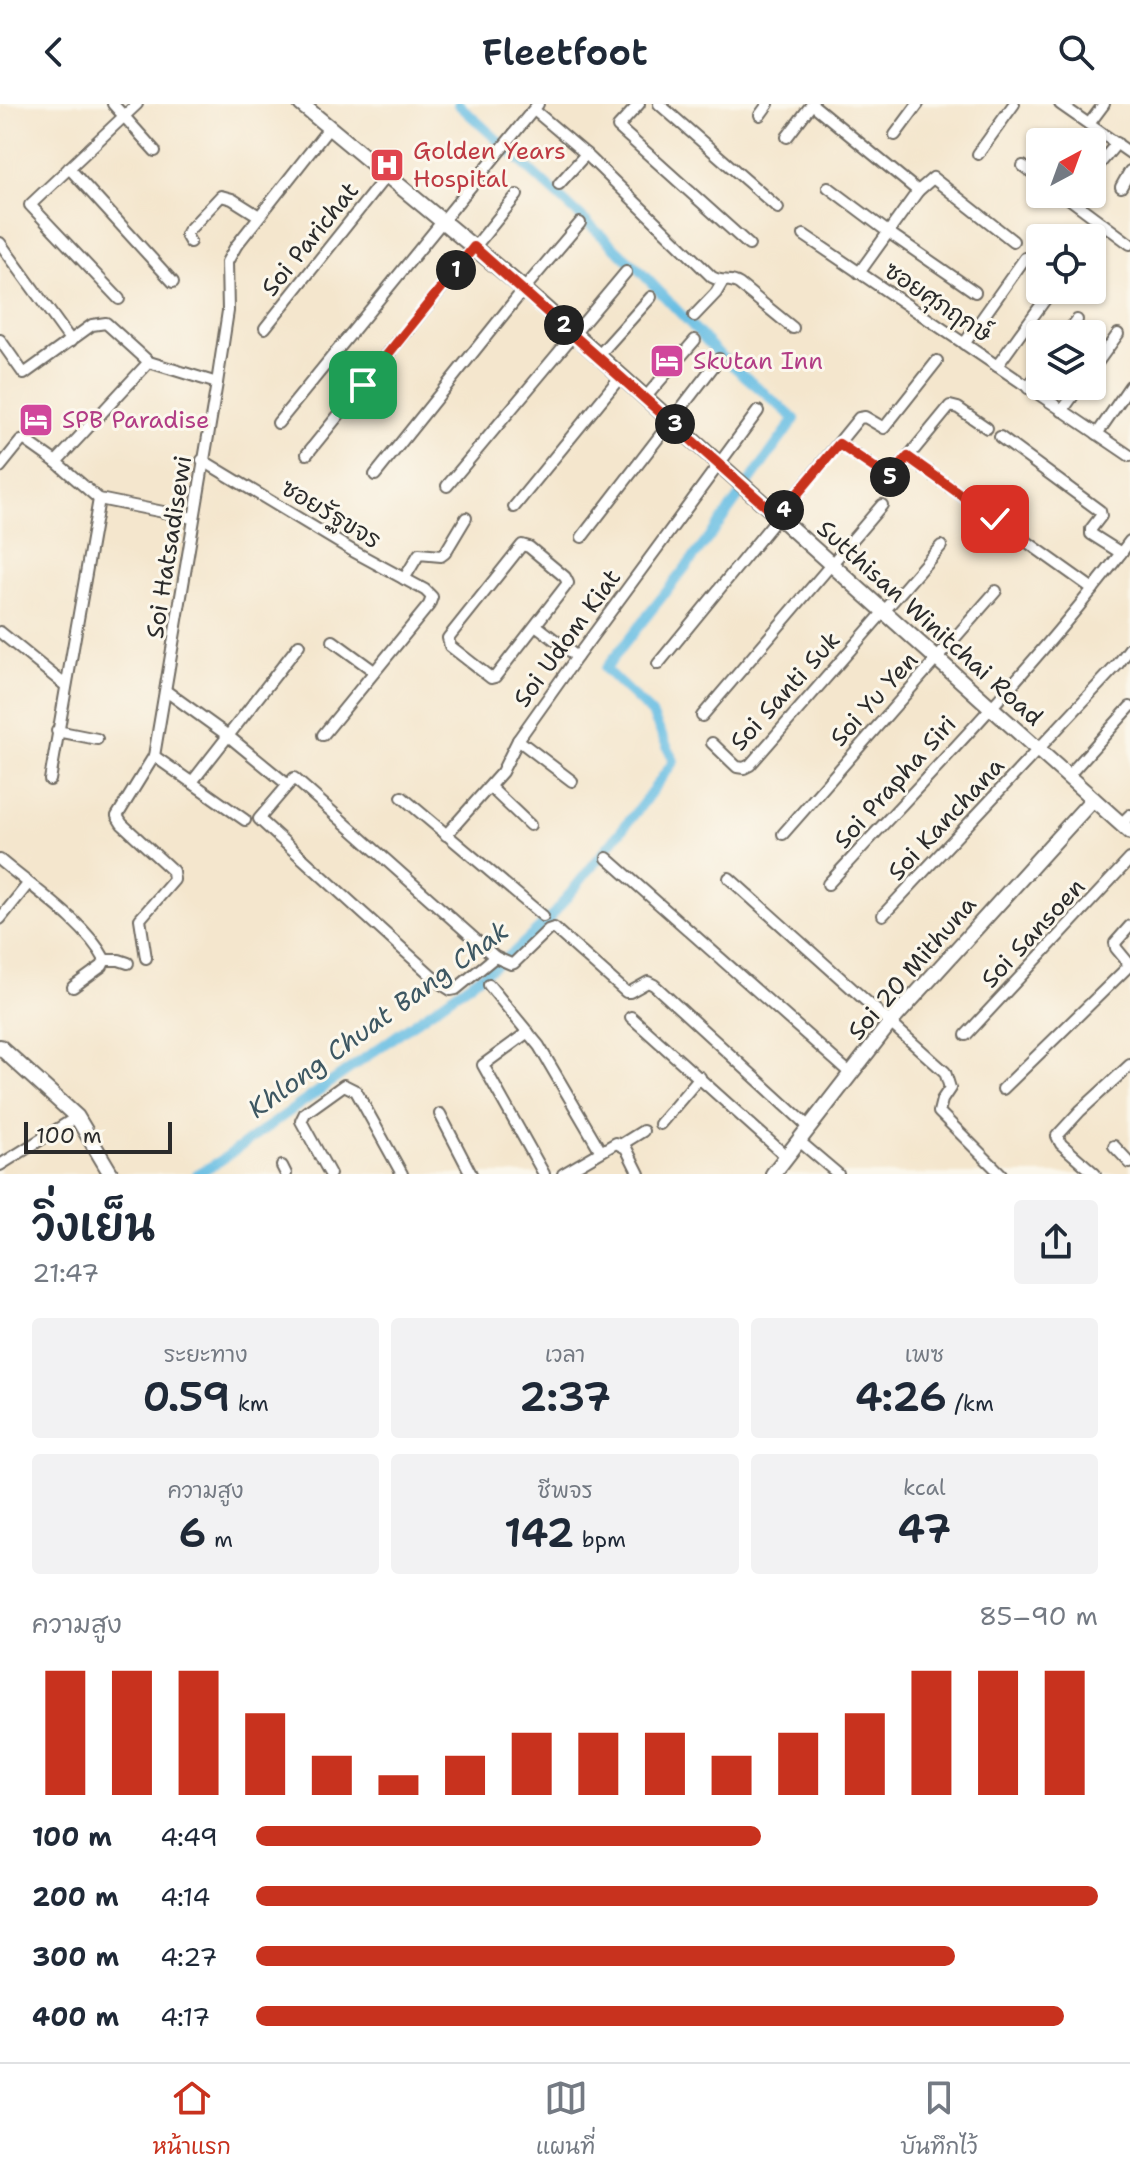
<!DOCTYPE html>
<html lang="th">
<head>
<meta charset="utf-8">
<style>
	:root { --surface:#fff; --page:#f2f2f3; --text:#1f2937; --muted:#747a83; --line:#e0e1e3; --accent:#c8321e }
	body { margin:0; font-family:"Shantell Sans","Playpen Sans Thai",sans-serif; background:var(--page); color:var(--text); height:100vh; display:flex; flex-direction:column; font-size:30px; white-space:nowrap }
	* { box-sizing:border-box; margin:0 }
	p { font-size:26px; color:var(--muted) }
	.icon { flex:none; width:44px; height:44px; fill:none; stroke:currentColor; stroke-width:2; stroke-linecap:round; stroke-linejoin:round }
	.map { position:relative; height:1070px; overflow:hidden }
	.sheet { display:flex; flex-direction:column; background:var(--surface); flex:1 }
	.sheet>* { flex:none }
	.needle { width:52px; rotate:41deg }
	.fabs { position:absolute; left:1026px; top:24px; display:grid; gap:16px }
	.fabs a { display:grid; place-items:center; width:80px; height:80px; border-radius:8px; background:var(--surface); box-shadow:0 2px 6px #0004; font-size:40px }
	.scale { position:absolute; left:24px; bottom:20px; width:148px; box-sizing:border-box; padding-left:8px; border:4px solid #2b2b2b; border-top:0; font-size:22px; line-height:28px; white-space:nowrap; color:#2b2b2b; -webkit-text-stroke:6px #fbf7ec; paint-order:stroke }
	.pin { position:absolute; display:grid; place-items:center; width:68px; height:68px; color:#fff; margin:-34px; border-radius:16px; box-shadow:0 4px 12px #0006 }
	.km { position:absolute; width:40px; height:40px; margin:-20px; border-radius:50%; background:#222; color:#fff; font-size:22px; line-height:40px; text-align:center }
	.round { display:grid; place-items:center; flex:none; width:84px; height:84px; border-radius:8px; background:var(--page) }
	.summary { display:flex; align-items:center; justify-content:space-between; height:136px; padding:0 32px }
	h1 { font-size:44px; font-weight:600; line-height:60px }
	.figures { display:grid; grid-template-columns:repeat(3,1fr); gap:12px; height:136px; padding:8px 32px }
	.figures div { display:grid; align-content:center; border-radius:8px; background:var(--page); text-align:center }
	.figures b { font-size:40px; font-weight:600 }
	.figures small { font-size:22px; font-weight:400 }
	.figures p { font-size:22px }
	.chart { height:224px; padding:16px 32px }
	.chart p { display:flex; justify-content:space-between }
	.chart svg { width:100%; height:144px; margin-top:8px; stroke:var(--accent); stroke-width:6 }
	ul { padding:0 32px; list-style:none; font-size:26px }
	li { display:grid; grid-template-columns:128px 96px 1fr; align-items:center; height:60px }
	li i { height:20px; border-radius:10px; background:var(--accent) }
	header { display:flex; justify-content:space-between; align-items:center; height:104px; padding:0 32px; background:var(--surface); font-size:36px; font-weight:600 }
	.tabs { display:flex; justify-content:space-around; align-items:center; height:112px; border-top:2px solid var(--line); background:var(--surface); font-size:22px; color:var(--muted) }
	.tabs a { display:grid; justify-items:center; gap:4px }
	.tabs .selected { color:var(--accent) }
	.map>svg:first-child { display:block }
	.lines { fill:none; stroke-linecap:round; stroke-linejoin:round }
	.canal { stroke:#66bde3; stroke-width:10 }
	.street-casing { stroke:#716c64; stroke-width:14 }
	.secondary-casing { stroke:#716c64; stroke-width:18 }
	.street { stroke:#fff; stroke-width:10 }
	.secondary { stroke:#fff; stroke-width:14 }
	.route-casing { stroke:#fff; stroke-width:16 }
	.route { stroke:#c8321e; stroke-width:10 }
	.labels { text-anchor:middle; dominant-baseline:central; stroke-width:6; stroke-linejoin:round; paint-order:stroke }
	.health-label { font-size:24px; fill:#be3a42; stroke:#fbf7ec; text-anchor:start }
	.street-label { font-size:24px; fill:#2b2b2b; stroke:#fbf7ec }
	.hotel-label { font-size:24px; fill:#b23c85; stroke:#fbf7ec; text-anchor:start }
	.water-label { font-size:26px; font-style:italic; fill:#3d5762; stroke:#fbf7ec }
</style>
</head>
<body>
<header><svg class="icon" aria-label="back" viewBox="0 0 24 24"><path d="M15 5l-7 7 7 7"/></svg>Fleetfoot<svg class="icon" aria-label="search" viewBox="0 0 24 24"><circle cx="10" cy="10" r="6"/><path d="M15 15l6 6"/></svg></header>
<div class="map">
<svg width="1130" height="1070" viewBox="0 0 1130 1070">
	<rect width="100%" height="100%" fill="#fbf7ec"/>
	<filter id="ink" filterUnits="userSpaceOnUse"><feTurbulence type="fractalNoise" baseFrequency=".0125" numOctaves="2"/><feDisplacementMap in="SourceGraphic" scale="16" xChannelSelector="R" yChannelSelector="G"/><feConvolveMatrix kernelMatrix="1 2 1 2 8 2 1 2 1" color-interpolation-filters="sRGB"/></filter>
	<filter id="wash" filterUnits="userSpaceOnUse"><feTurbulence type="fractalNoise" baseFrequency=".006" numOctaves="4" result="noise"/><feDisplacementMap in="SourceGraphic" scale="32" xChannelSelector="R" yChannelSelector="G"/><feGaussianBlur stdDeviation="1.8" result="paint"/><feColorMatrix in="noise" values="0 0 0 0 0 0 0 0 0 0 0 0 0 0 0 0 0 1.4 0 .05"/><feComposite in="paint" operator="in"/></filter>
	<g filter="url(#wash)">
		<rect width="100%" height="100%" fill="#f4e6cd"/>
		<g class="lines">
			<path class="canal" d="M 197,1070 L 220,1057 L 514,848 L 550,814 L 641,702 L 674,657 L 652,610 L 605,565 L 708,435 L 795,315 L 720,251 L 638,165 L 458,0"/>
		</g>
	</g>
	<g filter="url(#ink)">
		<g class="lines">
			<g class="street-casing">
				<g id="street">
					<path d="M 113,0 L 155,47"/>
					<path d="M 639,0 L 618,23 L 749,141"/>
					<path d="M 659,0 L 778,104"/>
					<path d="M 812,0 L 918,87"/>
					<path d="M 1060,0 L 1130,49"/>
					<path d="M 534,6 L 586,50 L 559,80"/>
					<path d="M 760,11 L 768,0"/>
					<path d="M 1089,20 L 1104,0"/>
					<path d="M 895,31 L 918,0"/>
					<path d="M 787,33 L 812,0"/>
					<path d="M 586,50 L 712,173 C 722,179 730,174 739,180 L 793,224"/>
					<path d="M 978,50 L 1014,0"/>
					<path d="M 1023,62 L 1040,74"/>
					<path d="M 69,64 L 173,178"/>
					<path d="M 1092,69 L 1117,39"/>
					<path d="M 828,83 L 888,128 L 975,188"/>
					<path d="M 1121,83 L 1130,67"/>
					<path d="M 1063,90 L 1130,140"/>
					<path d="M 804,131 L 1130,352"/>
					<path d="M 190,138 L 186,131 L 188,127 L 221,92 L 232,95 L 259,112"/>
					<path d="M 0,139 L 71,237"/>
					<path d="M 859,169 L 918,87 L 933,74 L 1013,137"/>
					<path d="M 119,195 L 30,101 L 137,0"/>
					<path d="M 694,212 L 716,189 L 723,177"/>
					<path d="M 265,224 L 386,72"/>
					<path d="M 1066,230 L 1077,216"/>
					<path d="M 0,236 L 24,270 L 92,221 L 106,219 L 149,258 L 217,279"/>
					<path d="M 964,240 L 1025,154"/>
					<path d="M 598,252 L 651,193"/>
					<path d="M 997,262 L 1052,186"/>
					<path d="M 1092,266 L 1118,230"/>
					<path d="M 1028,284 L 1040,266"/>
					<path d="M 645,294 L 695,236"/>
					<path d="M 1062,307 L 1080,282"/>
					<path d="M 278,319 L 538,0"/>
					<path d="M 1097,330 L 1130,282"/>
					<path d="M 1000,333 L 1100,407 L 1101,412 L 1091,425 L 1091,430 L 1121,449"/>
					<path d="M 839,340 L 888,373 L 894,370 L 950,302 L 958,304 L 987,324"/>
					<path d="M 307,350 L 517,91"/>
					<path d="M 908,353 L 1093,485"/>
					<path d="M 202,356 L 353,447 L 425,486 L 432,493 L 429,501 L 323,631"/>
					<path d="M 56,358 L 149,258"/>
					<path d="M 0,363 L 21,337 L 25,336 L 56,358 L 99,395 L 193,414"/>
					<path d="M 375,371 L 524,185 L 580,119"/>
					<path d="M 447,382 L 626,168"/>
					<path d="M 514,403 L 621,272"/>
					<path d="M 582,433 L 719,255"/>
					<path d="M 522,441 L 529,443 L 565,473 L 568,479 L 495,573 L 491,574 L 450,542 L 448,534 Z"/>
					<path d="M 404,475 L 419,450 L 441,452 L 445,449 L 466,414"/>
					<path d="M 537,522 L 577,553"/>
					<path d="M 0,528 L 65,581"/>
					<path d="M 333,537 L 374,567"/>
					<path d="M 658,560 L 859,314 L 865,313 L 884,324 L 937,257"/>
					<path d="M 166,587 L 227,631 L 288,681 L 294,674 L 495,853 L 511,860 L 514,859 L 548,826 L 554,824 L 626,888 L 630,888 L 648,878 L 654,881 L 809,1023"/>
					<path d="M 702,612 L 882,401"/>
					<path d="M 57,627 L 97,635"/>
					<path d="M 518,636 L 572,677"/>
					<path d="M 712,639 L 737,663 L 744,664 L 750,661 L 941,442"/>
					<path d="M 154,652 L 245,716"/>
					<path d="M 1068,672 L 1130,603"/>
					<path d="M 50,676 L 99,395"/>
					<path d="M 192,678 L 299,541"/>
					<path d="M 288,681 L 259,715 L 440,879 L 451,886 L 456,885 L 495,853"/>
					<path d="M 490,683 L 530,721"/>
					<path d="M 402,693 L 543,812"/>
					<path d="M 1121,720 L 1130,711"/>
					<path d="M 783,730 L 996,487"/>
					<path d="M 446,731 L 502,668 L 518,636 L 577,553 L 758,307"/>
					<path d="M 607,754 L 851,970"/>
					<path d="M 0,756 C 33,784 85,818 105,856 L 102,862 L 73,883"/>
					<path d="M 729,774 L 945,968 L 950,984 L 942,996 L 939,1008 L 1001,1070"/>
					<path d="M 828,780 C 931,668 1039,559 1130,437"/>
					<path d="M 883,811 L 1118,560 L 1130,544"/>
					<path d="M 0,815 L 28,780"/>
					<path d="M 1130,822 L 1115,839 L 1116,844 L 1130,861"/>
					<path d="M 146,854 L 140,815 L 174,776 L 173,767 L 122,720 L 117,712 L 154,652 L 217,279 L 228,207 L 227,158 L 236,142 L 329,24"/>
					<path d="M 105,856 L 119,856 L 128,859"/>
					<path d="M 489,881 L 539,942 L 600,1046"/>
					<path d="M 631,913 L 786,1052"/>
					<path d="M 528,928 L 483,961 L 544,1070"/>
					<path d="M 966,931 L 1130,755"/>
					<path d="M 1003,985 L 1130,861"/>
					<path d="M 440,1010 L 471,1070"/>
					<path d="M 660,1020 L 700,973"/>
					<path d="M 798,1036 L 838,1070"/>
					<path d="M 622,1040 L 643,1027"/>
					<path d="M 1114,1042 L 1130,1059"/>
					<path d="M 0,1061 L 77,1013"/>
					<path d="M 282,1062 L 286,1070"/>
					<path d="M 330,1070 L 301,1017 L 305,1009 L 344,981 L 356,987 L 402,1070"/>
					<path d="M 563,1070 L 616,1039 L 626,1044 L 639,1070"/>
					<path d="M 1095,1070 L 1061,1040 L 1057,1032 L 1080,1007 L 1130,961"/>
				</g>
			</g>
			<g class="secondary-casing">
				<g id="secondary">
					<path d="M 301,0 L 524,185 L 1130,728"/>
					<path d="M 0,943 L 77,1013 L 111,1070"/>
					<path d="M 773,1070 L 890,919 L 1093,695"/>
				</g>
			</g>
			<use href="#street" class="street"/>
			<use href="#secondary" class="secondary"/>
		</g>
	</g>
	<g class="lines" filter="url(#ink)">
		<g class="route-casing">
			<path id="route" d="M 363,281 L 474,143 L 778,413 L 839,340 L 888,373 L 894,370 L 908,353 L 995,415"/>
		</g>
		<use href="#route" class="route"/>
	</g>
	<defs>
		<g id="hospital-square" transform="scale(1.8)"><rect x="-9" y="-9" width="18" height="18" rx="4" fill="#e0444e" stroke="#fbf7ec"/><path d="M-5-5h3v3.5h4V-5h3V5h-3V1.5h-4V5h-3Z" fill="#fff"/></g>
		<g id="hotel-square" transform="scale(1.8)"><rect x="-9" y="-9" width="18" height="18" rx="4" fill="#d1479c" stroke="#fbf7ec"/><path d="M-6-4.5h1.5V1H6V5H4.5V3h-9V5H-6ZM-4 0a1.8 1.8 0 1 1 3.6 0ZM.5 0V-2.5h3Q6-2.5 6 0Z" fill="#fff"/></g>
	</defs>
	<g fill-rule="evenodd">
		<use href="#hospital-square" x="387" y="61"/>
		<use href="#hotel-square" x="667" y="257"/>
		<use href="#hotel-square" x="36" y="316"/>
	</g>
	<g class="labels">
		<g class="health-label">
			<text x="413" y="47">Golden Years<tspan x="413" dy="28">Hospital</tspan></text>
		</g>
		<g class="street-label">
			<text transform="translate(310 135) rotate(-51)">Soi Parichat</text>
			<text transform="translate(938 198) rotate(34)">ซอยศุภฤกษ์</text>
			<text transform="translate(331 410) rotate(31)">ซอยรัฐขจร</text>
			<text transform="translate(169 443) rotate(-81)">Soi Hatsadisewi</text>
			<text transform="translate(930 519) rotate(42)">Sutthisan Winitchai Road</text>
			<text transform="translate(567 534) rotate(-54)">Soi Udom Kiat</text>
			<text transform="translate(785 587) rotate(-48)">Soi Santi Suk</text>
			<text transform="translate(874 595) rotate(-48)">Soi Yu Yen</text>
			<text transform="translate(895 678) rotate(-48)">Soi Prapha Siri</text>
			<text transform="translate(946 715) rotate(-47)">Soi Kanchana</text>
			<text transform="translate(1033 829) rotate(-47)">Soi Sansoen</text>
			<text transform="translate(912 864) rotate(-49)">Soi 20 Mithuna</text>
		</g>
		<g class="hotel-label">
			<text x="693" y="257">Skutan Inn</text>
			<text x="62" y="316">SPB Paradise</text>
		</g>
		<g class="water-label">
			<text transform="translate(378 915) rotate(-36)">Khlong Chuat Bang Chak</text>
		</g>
	</g>
</svg>
<div class="fabs">
<a><svg class="needle" viewBox="-14 -14 28 28"><path d="M0-13l5 13h-10z" fill="#e53935"/><path d="M0 13l5-13h-10z" fill="#747a83"/></svg></a>
<a><svg class="icon" aria-label="locate" viewBox="0 0 24 24"><circle cx="12" cy="12" r="6"/><path d="M12 2v4M12 18v4M2 12h4M18 12h4"/></svg></a>
<a><svg class="icon" aria-label="layers" viewBox="0 0 24 24"><path d="M12 4l9 5-9 5-9-5zM3 14l9 5 9-5"/></svg></a>
</div>
<div class="scale">100 m</div>
<div class="pin" style="left:363px;top:281px;background:#1e9e55"><svg class="icon" aria-label="arrive" viewBox="0 0 24 24"><path d="M6 21V4h12l-3 4 3 4H6"/></svg></div>
<div class="pin" style="left:995px;top:415px;background:#d93025"><svg class="icon" aria-label="check" viewBox="0 0 24 24"><path d="M5 12l5 5 9-10"/></svg></div>
<b class="km" style="left:456px;top:166px">1</b>
<b class="km" style="left:564px;top:221px">2</b>
<b class="km" style="left:675px;top:320px">3</b>
<b class="km" style="left:784px;top:406px">4</b>
<b class="km" style="left:890px;top:373px">5</b>
</div>
<section class="sheet">
<div class="summary"><div><h1>วิ่งเย็น</h1><p>21:47</p></div><a class="round"><svg class="icon" aria-label="share" viewBox="0 0 24 24"><path d="M12 15V3M7 8l5-5 5 5M5 13v7h14v-7"/></svg></a></div>
<div class="figures">
<div><p>ระยะทาง</p><b>0.59<small> km</small></b></div>
<div><p>เวลา</p><b>2:37</b></div>
<div><p>เพซ</p><b>4:26<small> /km</small></b></div>
</div>
<div class="figures">
<div><p>ความสูง</p><b>6<small> m</small></b></div>
<div><p>ชีพจร</p><b>142<small> bpm</small></b></div>
<div><p>kcal</p><b>47</b></div>
</div>
<div class="chart"><p><span>ความสูง</span>85–90 m</p>
<svg viewBox="0 0 160 44" preserveAspectRatio="none"><path d="M5 44V6M15 44V6M25 44V6M35 44V19M45 44V32M55 44V38M65 44V32M75 44V25M85 44V25M95 44V25M105 44V32M115 44V25M125 44V19M135 44V6M145 44V6M155 44V6"/></svg>
</div>
<ul>
<li><b>100 m</b>4:49<i style="width:60%"></i></li>
<li><b>200 m</b>4:14<i style="width:100%"></i></li>
<li><b>300 m</b>4:27<i style="width:83%"></i></li>
<li><b>400 m</b>4:17<i style="width:96%"></i></li>
</ul>
</section>
<nav class="tabs">
<a class="selected"><svg class="icon" aria-label="home" viewBox="0 0 24 24"><path d="M3 11l9-7 9 7M6 9v11h12V9"/></svg>หน้าแรก</a>
<a><svg class="icon" aria-label="map" viewBox="0 0 24 24"><path d="M3 6l6-2 6 2 6-2v14l-6 2-6-2-6 2zM9 4v14M15 6v14"/></svg>แผนที่</a>
<a><svg class="icon" aria-label="saved" viewBox="0 0 24 24"><path d="M7 4h10v16l-5-4-5 4z"/></svg>บันทึกไว้</a>
</nav>
</body>
</html>
